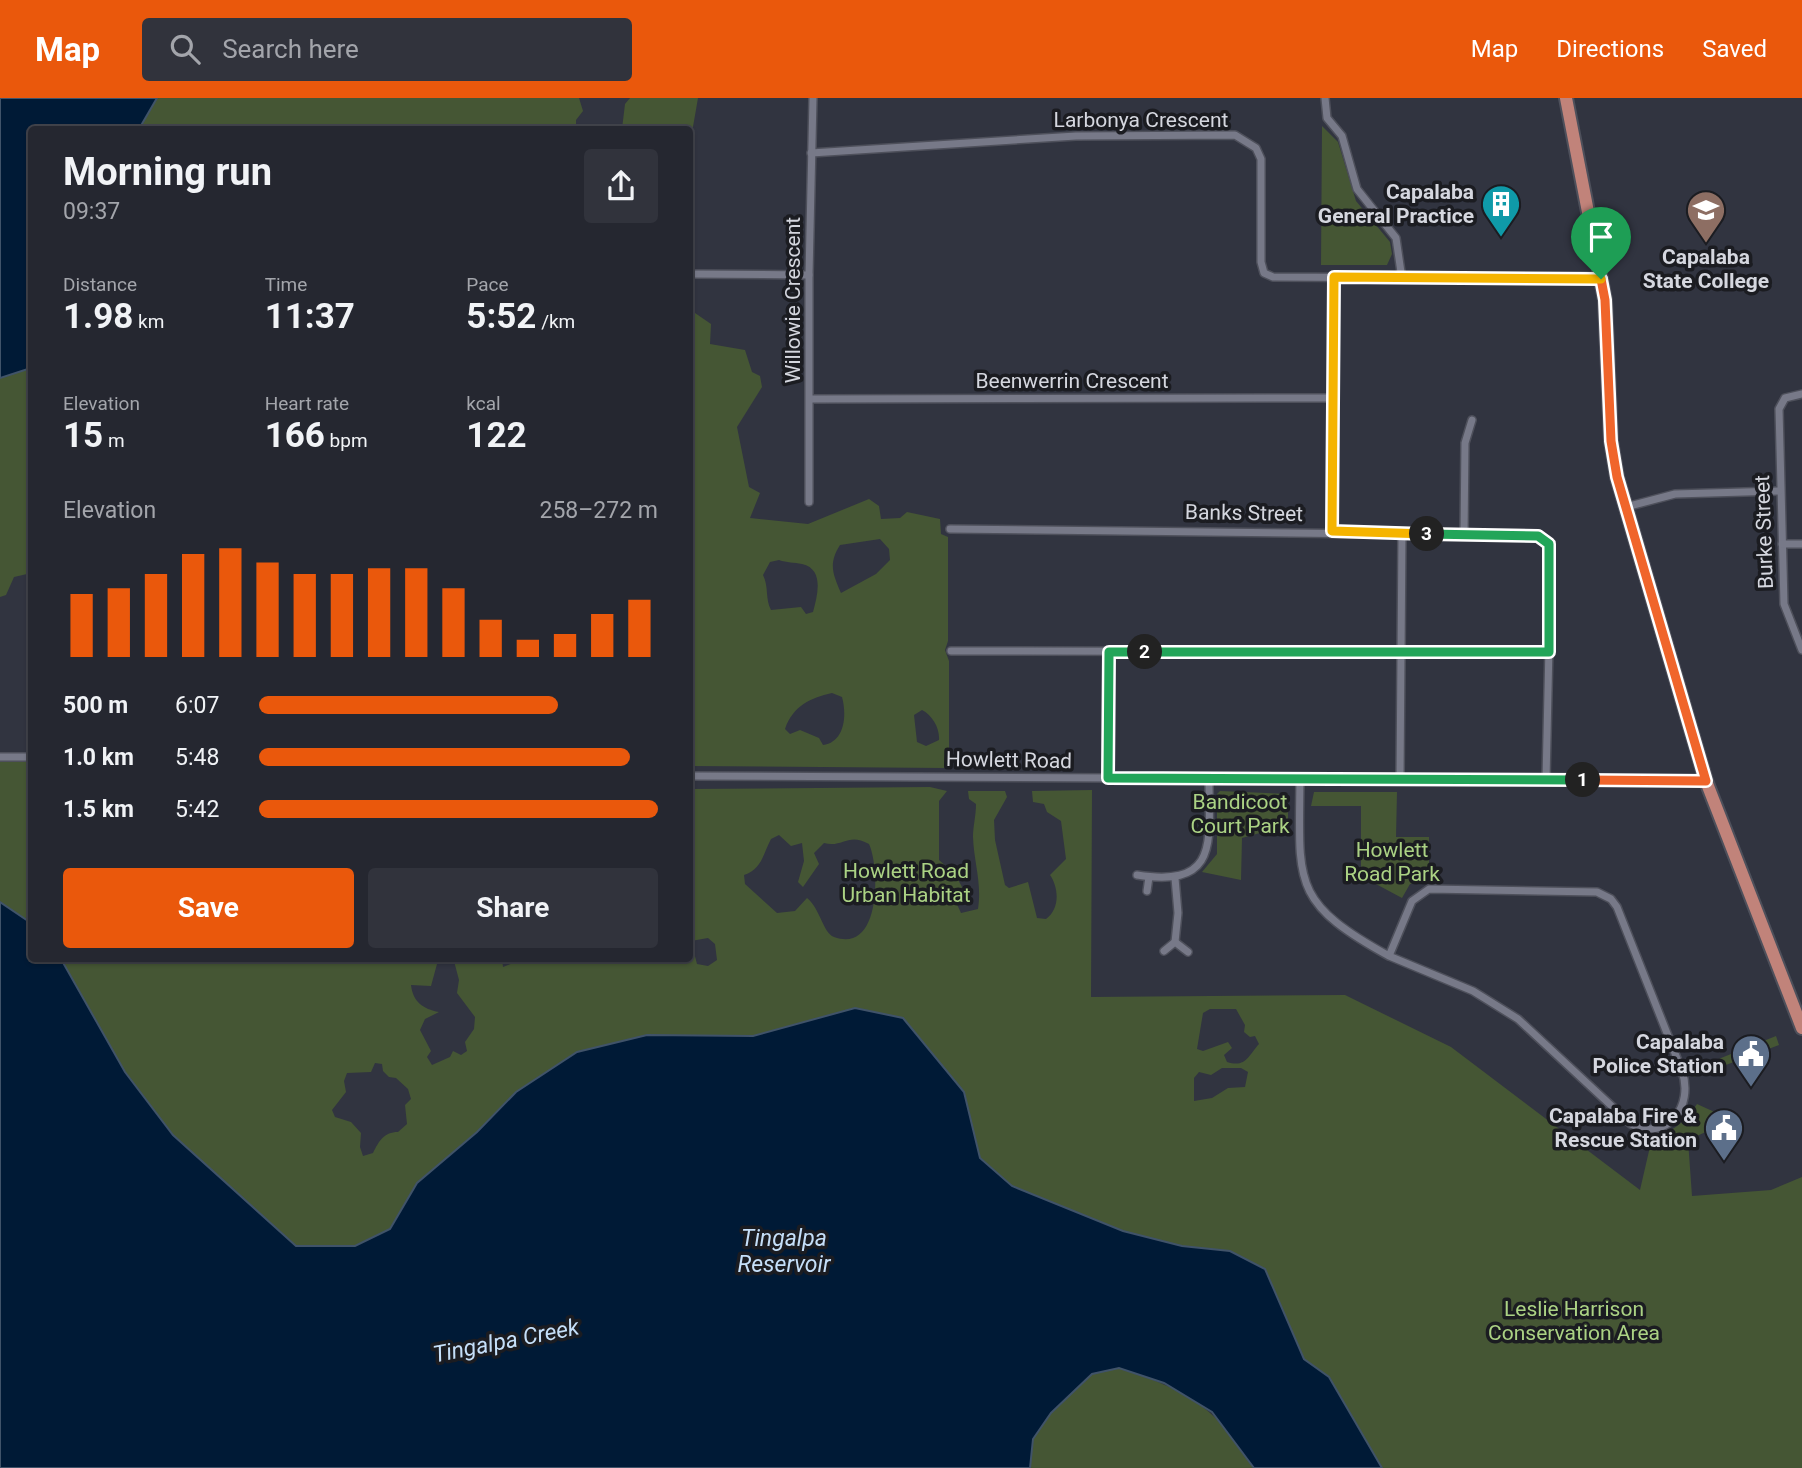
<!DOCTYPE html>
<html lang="en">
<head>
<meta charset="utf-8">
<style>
	:root { --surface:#252730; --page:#31333c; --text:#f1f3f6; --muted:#a3a5ab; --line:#42444c; --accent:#ea580c }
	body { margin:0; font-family:Roboto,sans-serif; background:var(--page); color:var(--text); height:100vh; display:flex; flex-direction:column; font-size:26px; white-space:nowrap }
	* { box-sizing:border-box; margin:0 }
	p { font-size:23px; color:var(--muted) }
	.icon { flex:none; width:38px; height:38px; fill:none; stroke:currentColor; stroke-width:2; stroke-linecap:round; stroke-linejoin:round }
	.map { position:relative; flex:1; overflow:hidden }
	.sheet { position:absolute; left:28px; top:28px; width:665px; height:836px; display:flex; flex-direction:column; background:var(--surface); border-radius:7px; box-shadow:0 2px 5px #0004,0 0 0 2px var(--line) }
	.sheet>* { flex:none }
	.pin { position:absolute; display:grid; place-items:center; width:60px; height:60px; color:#fff; margin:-72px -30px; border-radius:50% 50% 50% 0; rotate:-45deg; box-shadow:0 0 7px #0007 }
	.pin .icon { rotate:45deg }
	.km { position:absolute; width:35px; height:35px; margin:-18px; border-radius:50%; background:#222; color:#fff; font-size:19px; line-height:35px; text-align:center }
	.round { display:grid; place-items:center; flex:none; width:74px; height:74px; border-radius:7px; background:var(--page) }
	.head { display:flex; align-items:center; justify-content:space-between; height:119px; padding:0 35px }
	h1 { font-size:38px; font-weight:700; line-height:52px }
	.figures { display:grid; grid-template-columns:repeat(3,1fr); gap:10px; height:119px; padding:7px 35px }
	.figures div { display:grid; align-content:center }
	.figures b { font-size:35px; font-weight:700 }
	.figures small { font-size:19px; font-weight:400 }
	.figures p { font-size:19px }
	.chart { height:196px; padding:14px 35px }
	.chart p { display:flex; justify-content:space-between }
	.chart svg { width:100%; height:126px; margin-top:7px; stroke:var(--accent); stroke-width:6 }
	.cta { display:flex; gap:14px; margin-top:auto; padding:14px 35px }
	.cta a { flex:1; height:80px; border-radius:7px; background:var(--accent); color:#fff; font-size:28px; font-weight:700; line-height:80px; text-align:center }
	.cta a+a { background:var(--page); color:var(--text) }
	ul { padding:0 35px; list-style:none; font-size:23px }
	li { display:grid; grid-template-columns:112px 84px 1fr; align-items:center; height:52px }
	li i { height:18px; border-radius:9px; background:var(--accent) }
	header { display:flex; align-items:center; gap:42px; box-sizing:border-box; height:98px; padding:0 35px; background:var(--accent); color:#fff }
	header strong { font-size:33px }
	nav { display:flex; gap:38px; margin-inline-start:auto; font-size:24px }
	.search { width:490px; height:63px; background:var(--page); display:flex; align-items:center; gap:18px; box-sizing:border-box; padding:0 24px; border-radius:7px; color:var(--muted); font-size:26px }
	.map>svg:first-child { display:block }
	.green { fill:#455634; fill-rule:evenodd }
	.water { fill:#001a36; stroke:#405369; stroke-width:2 }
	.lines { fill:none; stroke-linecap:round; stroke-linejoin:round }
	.street-casing { stroke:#4e505b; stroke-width:10 }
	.primary-casing { stroke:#4e505b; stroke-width:16 }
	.street { stroke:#777988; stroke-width:7 }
	.primary { stroke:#c1837a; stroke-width:12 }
	.split-1-casing { stroke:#fff; stroke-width:14 }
	.split-2-casing { stroke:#fff; stroke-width:14 }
	.split-3-casing { stroke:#fff; stroke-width:14 }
	.split-4-casing { stroke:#fff; stroke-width:14 }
	.split-1 { stroke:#f0652b; stroke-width:9 }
	.split-2 { stroke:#22a559; stroke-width:9 }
	.split-3 { stroke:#22a559; stroke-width:9 }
	.split-4 { stroke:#f5b400; stroke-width:9 }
	.labels { text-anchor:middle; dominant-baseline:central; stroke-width:7; stroke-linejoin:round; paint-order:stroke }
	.street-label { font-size:21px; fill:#d5d7df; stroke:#1b1c21 }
	.poi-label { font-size:21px; font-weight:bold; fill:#d5d7df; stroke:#1b1c21; text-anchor:end }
	.park-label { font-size:21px; fill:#abd284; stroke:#1b1c21 }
	.water-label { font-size:23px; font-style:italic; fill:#c5dff9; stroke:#1b1c21 }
</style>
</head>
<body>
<header>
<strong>Map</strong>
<div class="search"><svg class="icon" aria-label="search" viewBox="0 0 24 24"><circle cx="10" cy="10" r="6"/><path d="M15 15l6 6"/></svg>Search here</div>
<nav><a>Map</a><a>Directions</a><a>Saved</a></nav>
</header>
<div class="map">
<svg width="1802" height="1370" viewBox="0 0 1802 1370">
	<rect width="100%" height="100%" fill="#313440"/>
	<g class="green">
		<path d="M 157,0 L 579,0 L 583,13 L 576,22 L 576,32 L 139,32 Z"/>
		<path d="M 630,0 L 698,0 L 690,46 L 690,32 L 622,31 L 625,6 Z"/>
		<path d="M 1322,28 L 1338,44 L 1356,103 L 1390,144 L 1392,156 L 1387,167 L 1321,167 Z"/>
		<path d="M 690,194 L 695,215 L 711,226 L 710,246 L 745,252 L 752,274 L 760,278 L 762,289 L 737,329 L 749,389 L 760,395 L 750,420 L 808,426 L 869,401 L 879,408 L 881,421 L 900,420 L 907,414 L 940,421 L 941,436 L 948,439 L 948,543 L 945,552 L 949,563 L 949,666 L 944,670 L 690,668 ZM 880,441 L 889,451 L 890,462 L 876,476 L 841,495 C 833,476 828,466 840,447 ZM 779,462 C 787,465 794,464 802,466 C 824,471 818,496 813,514 L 806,516 L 801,509 L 771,512 C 765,501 769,489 763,477 L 770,464 ZM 832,595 L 842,599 C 847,617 845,644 823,647 L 819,640 L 800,632 L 790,636 L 785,631 C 793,608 810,600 832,595 ZM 922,612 C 932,617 940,630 939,642 L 926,648 L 917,644 L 914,617 Z"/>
		<path d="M 31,270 L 31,481 L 27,476 L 14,479 L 6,497 L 0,499 L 0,280 Z"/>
		<path d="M 0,663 L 31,663 L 31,825 L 0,804 Z"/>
		<path d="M 930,689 L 947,693 L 939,703 L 939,762 L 955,776 L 962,789 L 955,802 L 961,815 L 978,811 C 982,785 974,765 973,739 C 973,728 976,718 976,706 L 969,701 L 968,693 L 1005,693 L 1007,699 L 994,722 L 995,742 L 1005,787 L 1009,790 L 1028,784 L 1037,820 L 1046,821 C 1060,811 1059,790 1050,777 L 1066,761 L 1061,723 L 1047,714 L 1044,706 L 1033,704 L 1032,693 L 1092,692 L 1091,899 L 1345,897 L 1451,949 L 1640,1092 L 1652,1040 C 1673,1034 1685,1024 1697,1006 L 1732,1022 L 1688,1042 L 1692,1098 L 1771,1092 L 1802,1079 L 1802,1370 L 1382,1370 L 1329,1279 L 1304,1261 L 1265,1171 L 1230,1153 L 1182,1148 L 1123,1133 L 1012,1088 L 980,1060 L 964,994 L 903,920 L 855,910 L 753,938 L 647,937 L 516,994 L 477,1034 L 417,1085 L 390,1131 L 355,1148 L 296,1148 L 173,1037 L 125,974 L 61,861 L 444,861 L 437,866 L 431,888 L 411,887 C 413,904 423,911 439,914 L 425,921 L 420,932 L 431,953 L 427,959 L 432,967 L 450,959 L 453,953 L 461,957 L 467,953 L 465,944 L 474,931 L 475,919 L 457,895 L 459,882 L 454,863 L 447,861 L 502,861 L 503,869 L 523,861 L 690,861 L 690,691 ZM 779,737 L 791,748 L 802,745 L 804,763 L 798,784 L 803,789 L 819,766 L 814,755 L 824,745 C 843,750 848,734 869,746 C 880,770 881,856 834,839 C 823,835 820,810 807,800 L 795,813 L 777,815 L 745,786 L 744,777 C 762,771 763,756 771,741 ZM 708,840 L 715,846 L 717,862 L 708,868 L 697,866 L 691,843 ZM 1210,911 L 1236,911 L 1245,927 L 1244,934 L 1250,939 L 1255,938 L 1259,946 C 1248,958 1246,970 1227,964 L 1224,957 L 1232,950 L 1228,944 L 1203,953 L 1197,951 L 1203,915 ZM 375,965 L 382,966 L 383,973 L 389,979 L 396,980 L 408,991 L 411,1001 L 405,1007 L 407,1026 L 398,1034 C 384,1034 379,1043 373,1055 L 363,1058 L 360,1049 L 361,1035 L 351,1024 L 335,1019 L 332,1012 L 346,994 L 344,983 L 347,975 L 371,974 ZM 1222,970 L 1241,970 L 1248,974 L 1245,989 L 1228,990 L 1212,1000 L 1194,1003 L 1194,980 L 1199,974 L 1211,977 Z"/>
		<path d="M 1220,693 L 1288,696 L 1288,727 L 1242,740 L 1241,782 L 1202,774 L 1217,756 L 1217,696 Z"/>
		<path d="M 1314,694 L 1397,694 L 1396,739 L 1429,739 L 1429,781 L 1410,786 L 1402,800 L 1361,778 L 1361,708 L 1311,708 Z"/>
		<path d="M 1776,938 L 1779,947 L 1694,979 L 1691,972 Z"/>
		<path d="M 1119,1270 C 1186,1292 1216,1308 1254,1370 L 1030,1370 L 1033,1341 L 1051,1315 L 1092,1276 Z"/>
	</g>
	<g class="water">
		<path d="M 0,0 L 157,0 L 139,31 L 32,32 L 31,270 L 0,280 Z"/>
		<path d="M 0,804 L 31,825 L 32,861 L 61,861 L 125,974 L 173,1037 L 296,1148 L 355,1148 L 390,1131 L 417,1085 L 477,1034 L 516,994 L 577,954 L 647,937 L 753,938 L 855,910 L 903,920 L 964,994 L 980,1060 L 1012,1088 L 1123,1133 L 1182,1148 L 1230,1153 L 1265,1171 L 1304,1261 L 1329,1279 L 1382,1370 L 1254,1370 L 1212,1314 L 1164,1285 L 1119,1270 L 1092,1276 L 1051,1315 L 1033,1341 L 1030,1370 L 0,1370 Z"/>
	</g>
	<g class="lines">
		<g class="street-casing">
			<g id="street">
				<path d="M 1325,0 L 1327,20 L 1342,38 L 1357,91 L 1396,140 L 1402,181"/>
				<path d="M 811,55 L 1076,38 L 1235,37 L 1256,50 L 1261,61 L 1261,164 L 1264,175 L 1273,179 L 1601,181"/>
				<path d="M 690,176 L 809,177"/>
				<path d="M 1802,296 L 1785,300 L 1779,311 L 1784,506 L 1802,552"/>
				<path d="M 811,301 L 1334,300"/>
				<path d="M 809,404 L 809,177 L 813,0"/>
				<path d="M 1626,409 L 1675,396 L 1779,393"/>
				<path d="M 950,431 L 1538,438 L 1548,446 L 1551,460 L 1546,682"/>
				<path d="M 1332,433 L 1334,179"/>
				<path d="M 1464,437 L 1465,345 L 1472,322"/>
				<path d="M 1782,446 L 1802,446"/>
				<path d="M 951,553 L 1549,554"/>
				<path d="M 0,659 L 32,659"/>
				<path d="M 690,678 L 1706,683"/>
				<path d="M 1108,680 L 1109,554"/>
				<path d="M 1300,680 C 1299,785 1291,804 1389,858 L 1412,803 L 1429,791 L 1597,794 L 1611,801 L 1617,809 L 1682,973 C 1694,1008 1668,1044 1631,1026 L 1518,921 L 1473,893 L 1389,858"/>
				<path d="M 1400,680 L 1402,435"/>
				<path d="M 1137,777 C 1220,790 1209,743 1209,681"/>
				<path d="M 1147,793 L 1149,779"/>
				<path d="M 1175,844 L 1178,815 L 1175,780"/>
				<path d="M 1164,853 L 1175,844 L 1188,854"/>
			</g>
		</g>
		<g class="primary-casing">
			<path id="primary" d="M 1566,0 L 1605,202 L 1611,343 L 1617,379 L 1706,683 L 1802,930"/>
		</g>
		<use href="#street" class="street"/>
		<use href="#primary" class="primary"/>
	</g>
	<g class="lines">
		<g class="split-1-casing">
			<path id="split-1" d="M 1583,682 L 1706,683 L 1617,379 L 1611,343 L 1605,202 L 1601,181"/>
		</g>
		<g class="split-2-casing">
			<path id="split-2" d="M 1145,554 L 1109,554 L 1108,680 L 1583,682"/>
		</g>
		<g class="split-3-casing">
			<path id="split-3" d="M 1145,554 L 1549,554 L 1549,446 L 1538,438 L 1427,436"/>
		</g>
		<g class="split-4-casing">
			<path id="split-4" d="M 1427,436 L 1332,433 L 1334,179 L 1601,181"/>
		</g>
		<use href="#split-1" class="split-1"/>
		<use href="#split-2" class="split-2"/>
		<use href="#split-3" class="split-3"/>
		<use href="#split-4" class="split-4"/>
	</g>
	<defs>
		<g id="building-pin" transform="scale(2.0125)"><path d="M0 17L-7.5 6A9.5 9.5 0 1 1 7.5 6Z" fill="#0f9aa8" stroke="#1b1c21"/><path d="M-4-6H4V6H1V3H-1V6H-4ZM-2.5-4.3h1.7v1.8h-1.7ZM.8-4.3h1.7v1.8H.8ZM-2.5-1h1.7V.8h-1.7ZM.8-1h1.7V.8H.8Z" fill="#fff"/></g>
		<g id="school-pin" transform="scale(2.0125)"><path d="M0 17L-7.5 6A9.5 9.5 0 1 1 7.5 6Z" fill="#8d6e63" stroke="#1b1c21"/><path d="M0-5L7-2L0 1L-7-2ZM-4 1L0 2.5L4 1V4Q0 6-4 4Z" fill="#fff"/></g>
		<g id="civic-pin" transform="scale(2.0125)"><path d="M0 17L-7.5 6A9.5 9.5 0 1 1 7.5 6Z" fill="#5c6f8a" stroke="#1b1c21"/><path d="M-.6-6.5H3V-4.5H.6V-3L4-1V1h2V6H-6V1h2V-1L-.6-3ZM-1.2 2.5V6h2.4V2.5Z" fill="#fff"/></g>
	</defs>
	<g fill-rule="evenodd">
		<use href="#building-pin" x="1501" y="106"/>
		<use href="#school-pin" x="1706" y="112"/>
		<use href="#civic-pin" x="1751" y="956"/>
		<use href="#civic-pin" x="1724" y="1030"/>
	</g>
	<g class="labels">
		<g class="street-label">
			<text x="1141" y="22">Larbonya Crescent</text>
			<text transform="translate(793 202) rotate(-90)">Willowie Crescent</text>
			<text x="1072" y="283">Beenwerrin Crescent</text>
			<text transform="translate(1244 415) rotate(1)">Banks Street</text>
			<text transform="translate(1764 434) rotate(-92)">Burke Street</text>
			<text transform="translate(1009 662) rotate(1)">Howlett Road</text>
		</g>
		<g class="poi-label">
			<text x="1474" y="94">Capalaba<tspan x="1474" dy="24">General Practice</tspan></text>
			<text x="1706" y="159" text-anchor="middle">Capalaba<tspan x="1706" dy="24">State College</tspan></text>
			<text x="1724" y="944">Capalaba<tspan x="1724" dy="24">Police Station</tspan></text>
			<text x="1697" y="1018">Capalaba Fire &amp;<tspan x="1697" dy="24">Rescue Station</tspan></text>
		</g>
		<g class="park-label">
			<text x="1240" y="704">Bandicoot<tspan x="1240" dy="24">Court Park</tspan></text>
			<text x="1392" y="752">Howlett<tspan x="1392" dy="24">Road Park</tspan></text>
			<text x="906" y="773">Howlett Road<tspan x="906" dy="24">Urban Habitat</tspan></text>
			<text x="1574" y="1211">Leslie Harrison<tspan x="1574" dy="24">Conservation Area</tspan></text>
		</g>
		<g class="water-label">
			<text x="784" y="1140">Tingalpa<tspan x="784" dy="26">Reservoir</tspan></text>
			<text transform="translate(506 1243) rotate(-11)">Tingalpa Creek</text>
		</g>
	</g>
</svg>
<div class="pin" style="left:1601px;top:181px;background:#1e9e55"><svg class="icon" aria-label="arrive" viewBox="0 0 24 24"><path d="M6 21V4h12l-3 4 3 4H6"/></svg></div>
<b class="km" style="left:1583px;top:682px">1</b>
<b class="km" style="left:1145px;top:554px">2</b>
<b class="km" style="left:1427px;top:436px">3</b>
<section class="sheet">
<div class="head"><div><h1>Morning run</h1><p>09:37</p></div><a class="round"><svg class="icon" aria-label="share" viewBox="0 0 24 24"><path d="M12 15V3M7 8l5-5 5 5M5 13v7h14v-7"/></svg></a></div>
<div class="figures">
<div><p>Distance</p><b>1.98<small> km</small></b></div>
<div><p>Time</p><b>11:37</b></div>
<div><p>Pace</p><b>5:52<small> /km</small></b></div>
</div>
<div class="figures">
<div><p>Elevation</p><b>15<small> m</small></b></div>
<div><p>Heart rate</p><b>166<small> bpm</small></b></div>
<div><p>kcal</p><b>122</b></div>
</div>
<div class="chart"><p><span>Elevation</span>258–272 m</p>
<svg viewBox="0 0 160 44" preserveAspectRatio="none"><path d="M5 44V22M15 44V20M25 44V15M35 44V8M45 44V6M55 44V11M65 44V15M75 44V15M85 44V13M95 44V13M105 44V20M115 44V31M125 44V38M135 44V36M145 44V29M155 44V24"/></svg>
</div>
<ul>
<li><b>500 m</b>6:07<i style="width:75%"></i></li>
<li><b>1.0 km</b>5:48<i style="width:93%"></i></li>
<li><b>1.5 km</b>5:42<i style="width:100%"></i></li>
</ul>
<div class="cta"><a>Save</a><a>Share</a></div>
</section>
</div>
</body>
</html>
